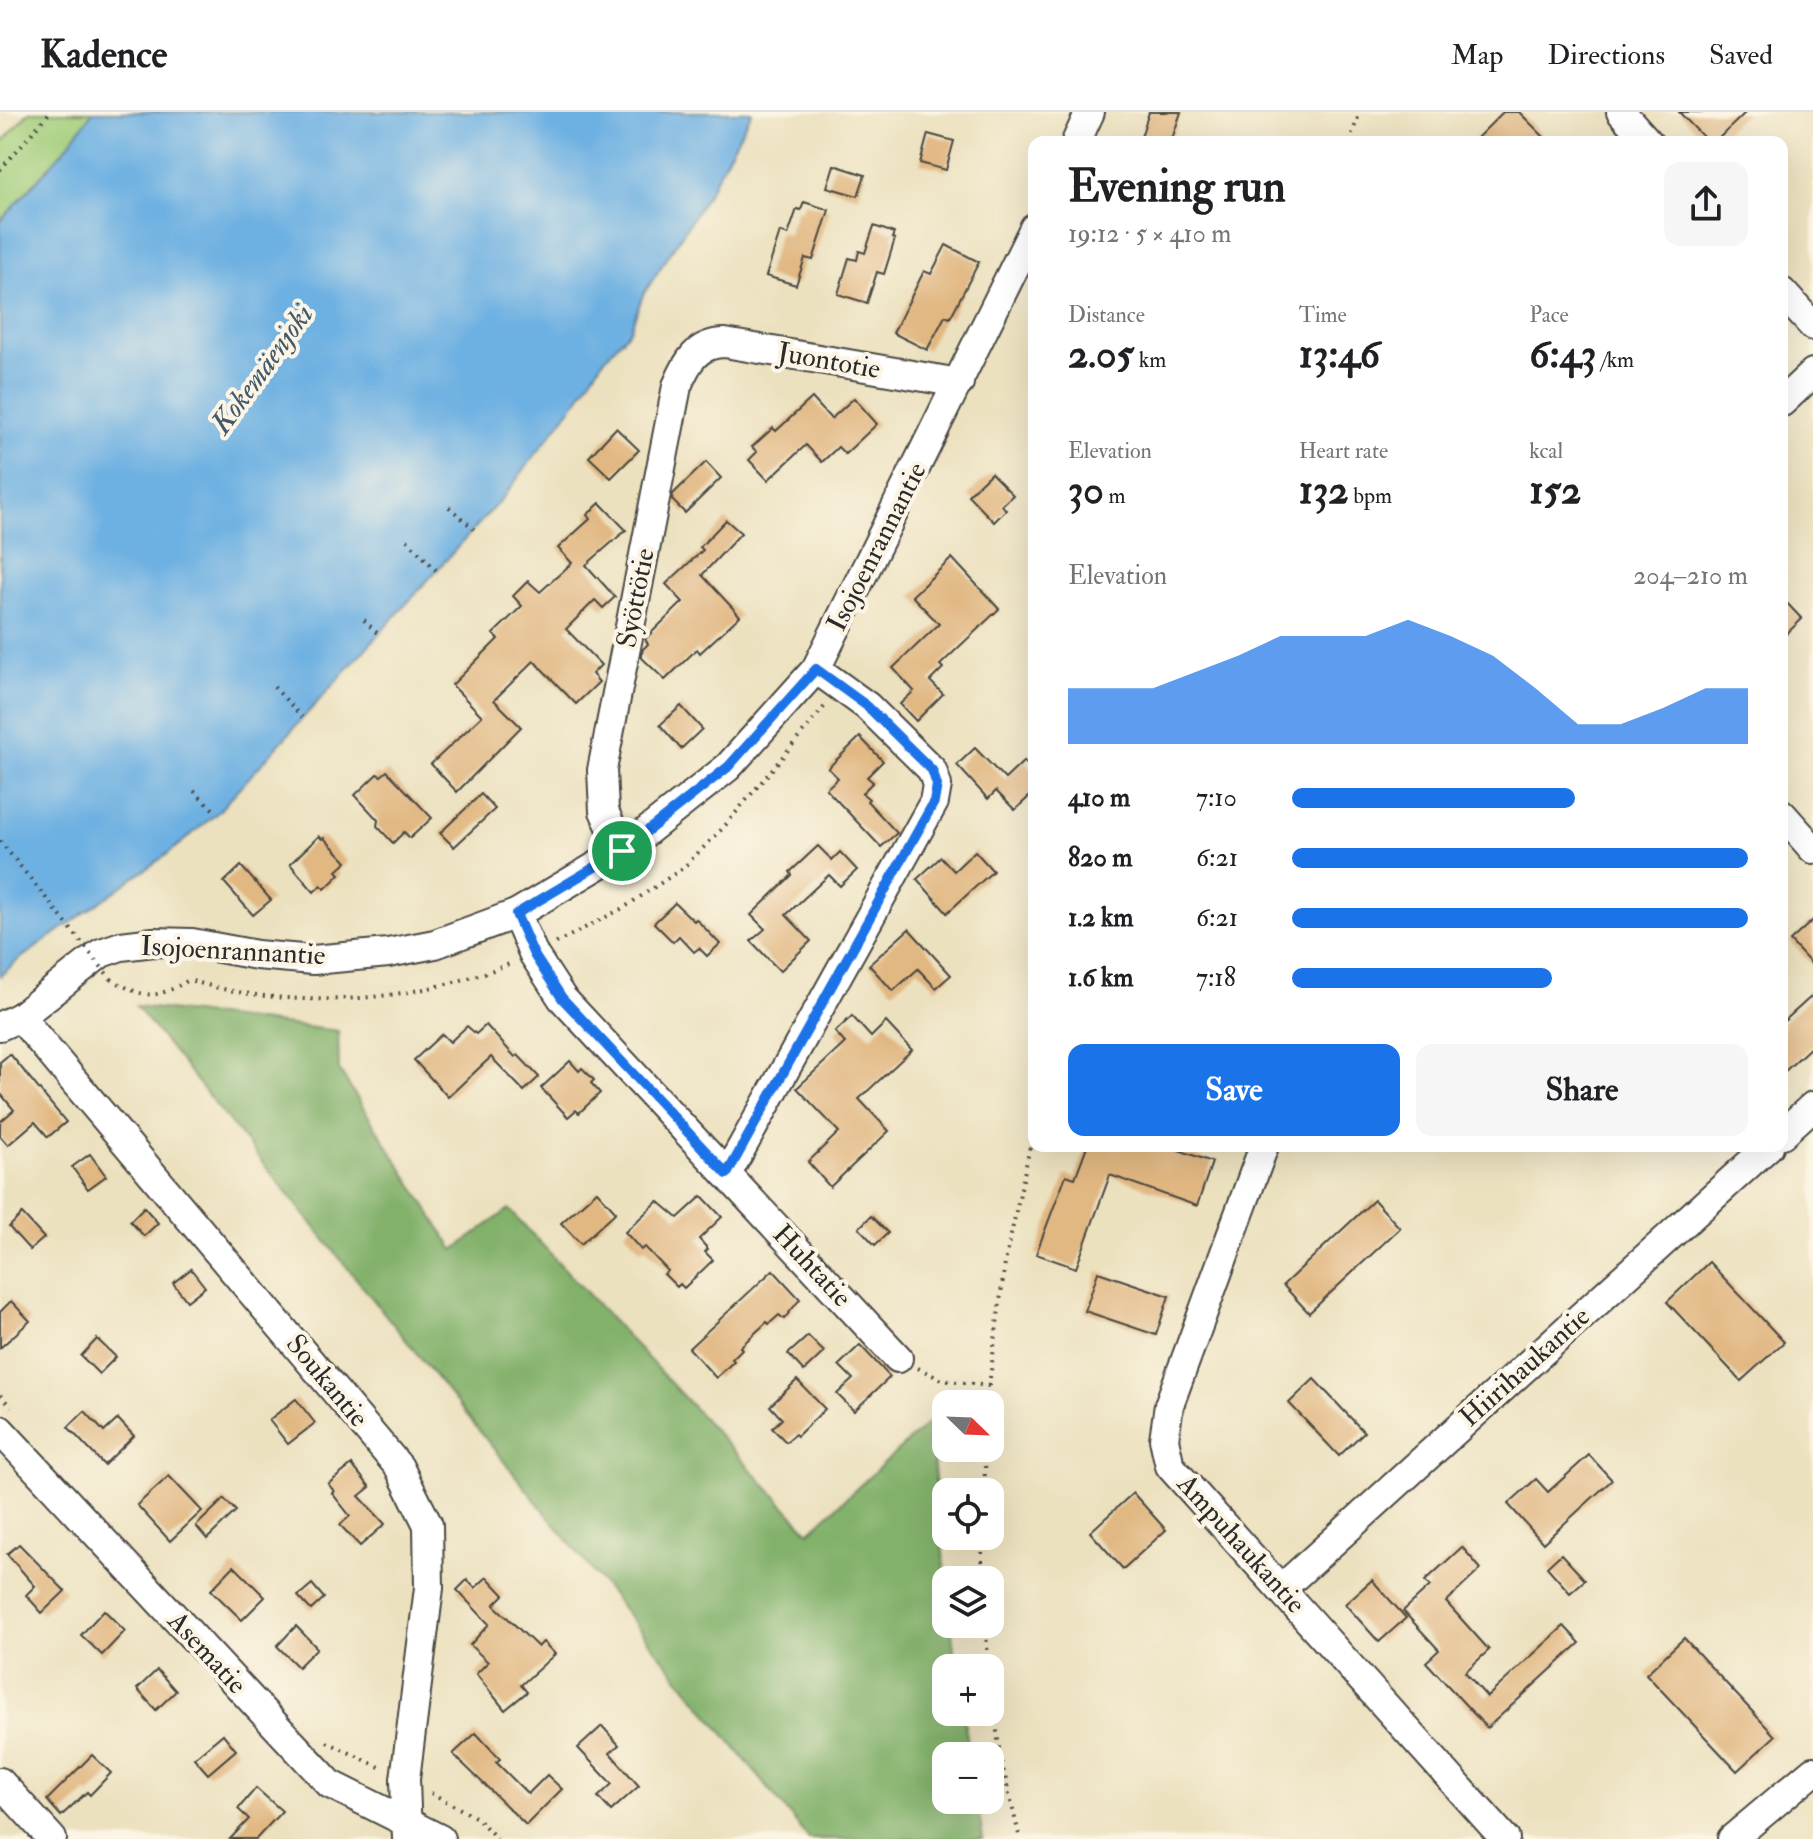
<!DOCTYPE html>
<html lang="en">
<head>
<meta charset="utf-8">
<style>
	:root { --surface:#fff; --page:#f6f6f6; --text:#202124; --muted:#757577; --line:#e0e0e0; --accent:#1a73e8 }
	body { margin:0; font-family:"IM FELL Double Pica",serif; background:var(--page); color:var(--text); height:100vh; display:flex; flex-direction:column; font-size:30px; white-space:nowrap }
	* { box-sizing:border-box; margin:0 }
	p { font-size:26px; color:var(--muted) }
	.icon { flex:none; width:44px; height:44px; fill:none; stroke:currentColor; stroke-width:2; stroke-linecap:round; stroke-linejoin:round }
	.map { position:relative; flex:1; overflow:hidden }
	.drawer { position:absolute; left:1028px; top:24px; width:760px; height:1016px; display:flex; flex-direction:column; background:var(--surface); border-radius:16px; box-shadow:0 8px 32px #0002 }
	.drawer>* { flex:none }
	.needle { width:52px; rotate:113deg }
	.buttons { position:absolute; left:932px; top:1278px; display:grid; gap:16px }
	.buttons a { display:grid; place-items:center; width:72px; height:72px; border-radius:16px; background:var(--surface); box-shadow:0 8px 32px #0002; font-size:40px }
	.pin { position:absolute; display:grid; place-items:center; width:68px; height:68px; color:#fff; margin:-34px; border:4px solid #fff; border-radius:50%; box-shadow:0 2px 8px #0007 }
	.round { display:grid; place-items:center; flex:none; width:84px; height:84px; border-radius:16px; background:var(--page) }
	.head { display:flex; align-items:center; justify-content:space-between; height:136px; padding:0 40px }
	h1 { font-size:44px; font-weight:800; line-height:60px }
	.metrics { display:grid; grid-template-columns:repeat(3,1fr); gap:12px; height:136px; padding:8px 40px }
	.metrics div { display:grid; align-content:center }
	.metrics b { font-size:40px; font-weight:800 }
	.metrics small { font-size:22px; font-weight:400 }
	.metrics p { font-size:22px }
	.chart { height:224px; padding:16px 40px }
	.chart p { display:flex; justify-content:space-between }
	.chart svg { width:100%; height:144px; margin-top:8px; fill:var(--accent); opacity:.7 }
	.button { display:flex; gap:16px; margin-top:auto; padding:16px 40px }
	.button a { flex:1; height:92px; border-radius:16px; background:var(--accent); color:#fff; font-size:32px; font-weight:800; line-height:92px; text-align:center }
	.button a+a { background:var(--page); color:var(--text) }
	ul { padding:0 40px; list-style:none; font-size:26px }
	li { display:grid; grid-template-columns:128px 96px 1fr; align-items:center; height:60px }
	li i { height:20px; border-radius:10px; background:var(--accent) }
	header { display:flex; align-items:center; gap:48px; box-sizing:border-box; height:112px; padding:0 40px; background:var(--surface); border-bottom:2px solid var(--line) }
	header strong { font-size:38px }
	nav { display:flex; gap:44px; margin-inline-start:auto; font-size:28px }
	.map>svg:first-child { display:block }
	.green { fill:#a3ce7b; stroke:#677c53; stroke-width:2 }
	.forest { fill:#82b16b; stroke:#566e4b; stroke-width:2 }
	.water { fill:#6db0e2; stroke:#4c6e86; stroke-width:2 }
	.building { fill:#e1b782 }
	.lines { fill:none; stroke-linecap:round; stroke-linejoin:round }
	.minor-casing { stroke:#484641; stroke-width:32 }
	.path { stroke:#484641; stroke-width:4; stroke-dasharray:2 6; stroke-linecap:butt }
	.minor { stroke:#fff; stroke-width:28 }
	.path-bridge { stroke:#484641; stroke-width:4; stroke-dasharray:2 6; stroke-linecap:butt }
	.route-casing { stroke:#fff; stroke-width:16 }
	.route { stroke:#1a73e8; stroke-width:10 }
	.labels { text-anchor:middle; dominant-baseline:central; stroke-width:8; stroke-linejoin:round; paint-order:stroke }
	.street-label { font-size:28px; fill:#2b2b2b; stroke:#fcf5e5 }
	.water-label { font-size:30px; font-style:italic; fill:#425a6b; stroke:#fcf5e5 }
</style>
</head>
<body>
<header>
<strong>Kadence</strong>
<nav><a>Map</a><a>Directions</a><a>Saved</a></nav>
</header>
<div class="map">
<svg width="1813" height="1727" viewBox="0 0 1813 1727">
	<rect width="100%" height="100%" fill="#fcf5e5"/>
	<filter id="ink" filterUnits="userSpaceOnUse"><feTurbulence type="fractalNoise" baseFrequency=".0125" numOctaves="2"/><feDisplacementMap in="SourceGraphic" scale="16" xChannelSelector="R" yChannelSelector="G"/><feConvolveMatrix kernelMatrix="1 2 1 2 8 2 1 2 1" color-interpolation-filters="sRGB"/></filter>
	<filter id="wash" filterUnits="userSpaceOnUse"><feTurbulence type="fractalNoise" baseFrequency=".006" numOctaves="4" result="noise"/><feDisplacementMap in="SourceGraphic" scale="32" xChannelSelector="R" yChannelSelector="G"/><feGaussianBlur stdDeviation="1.8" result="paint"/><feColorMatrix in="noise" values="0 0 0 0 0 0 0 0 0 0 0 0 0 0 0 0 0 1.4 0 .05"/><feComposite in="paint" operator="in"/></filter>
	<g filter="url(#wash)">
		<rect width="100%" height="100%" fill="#ece1bf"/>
		<path class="green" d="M 29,0 L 93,0 L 65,37 L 0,110 L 0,33 Z"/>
		<path class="forest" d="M 136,894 L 338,919 L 339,958 L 454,1138 L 509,1097 L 809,1420 L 929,1310 L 946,1469 L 946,1512 L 951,1512 L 956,1556 L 946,1556 L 946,1600 L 963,1600 L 970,1644 L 946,1644 L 946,1688 L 977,1688 L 983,1727 L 809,1727 Z"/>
		<path class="water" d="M 93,0 L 752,0 L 706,85 L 643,183 L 630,218 L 601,251 L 578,287 L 504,384 L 217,701 L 173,738 L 17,849 L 0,864 L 0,110 L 65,37 Z"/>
		<g id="blocks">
			<g class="building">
				<path d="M 1149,0 L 1181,0 L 1171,30 L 1157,30 L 1141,25 Z"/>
				<path d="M 1503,0 L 1519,0 L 1549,30 L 1473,30 Z"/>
				<path d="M 1679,0 L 1746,0 L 1715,30 L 1708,30 Z"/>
				<path d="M 928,22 L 954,29 L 946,58 L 920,51 Z"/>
				<path d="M 834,53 L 865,63 L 858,84 L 827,75 Z"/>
				<path d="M 804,90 L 829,98 L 813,148 L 805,146 L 796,173 L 766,164 L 780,120 L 788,123 L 797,97 L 801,98 Z"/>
				<path d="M 874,114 L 894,121 L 892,126 L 895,127 L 884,162 L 877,160 L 867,191 L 838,182 L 849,146 L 857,148 L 859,139 L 865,141 Z"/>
				<path d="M 946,133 L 979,150 L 950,206 L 945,204 L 927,238 L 893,221 L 924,159 L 931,162 Z"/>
				<path d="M 812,286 L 831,307 L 854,286 L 877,312 L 845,342 L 838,335 L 822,350 L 806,333 L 768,368 L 749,348 L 757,340 L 752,335 L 773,316 L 776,319 Z"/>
				<path d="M 616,316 L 639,338 L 611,366 L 589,345 Z"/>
				<path d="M 706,350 L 721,366 L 685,401 L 672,388 L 673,382 Z"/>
				<path d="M 991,361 L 1013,383 L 1002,393 L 1006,398 L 994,410 L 968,383 Z"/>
				<path d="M 600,391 L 626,418 L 586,453 L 615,485 L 603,496 L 595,488 L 566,517 L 601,553 L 592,562 L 599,570 L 576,592 L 534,549 L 494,588 L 521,615 L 457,680 L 431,652 L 482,604 L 452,573 L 498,527 L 493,522 L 522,494 L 513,484 L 528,469 L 540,480 L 572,451 L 558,436 L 590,407 L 587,403 Z"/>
				<path d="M 726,408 L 741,421 L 702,463 L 740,504 L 700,541 L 697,537 L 665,568 L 641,545 L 643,537 L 648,532 L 645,527 L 683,490 L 666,472 L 703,438 L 700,435 Z"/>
				<path d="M 952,446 L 999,497 L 940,553 L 943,556 L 930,569 L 943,582 L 916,609 L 900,592 L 914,579 L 893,556 L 939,512 L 912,484 Z"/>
				<path d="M 1782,486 L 1802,507 L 1782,526 Z"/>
				<path d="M 681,594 L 702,617 L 681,637 L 660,613 Z"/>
				<path d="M 860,625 L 883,649 L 867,665 L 873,670 L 862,681 L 869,687 L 867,689 L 897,721 L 881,735 L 826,677 L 838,666 L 828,656 Z"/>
				<path d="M 975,636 L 1005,667 L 1024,649 L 1034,660 L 1034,680 L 1015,698 L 996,679 L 988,687 L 957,653 Z"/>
				<path d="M 387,659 L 432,706 L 410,726 L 404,720 L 393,731 L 377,714 L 378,708 L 355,683 L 377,662 L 381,664 Z"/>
				<path d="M 481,682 L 495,697 L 454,735 L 440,721 Z"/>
				<path d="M 319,724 L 322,727 L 324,726 L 347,750 L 337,759 L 340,762 L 325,777 L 321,773 L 314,780 L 290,752 Z"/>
				<path d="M 818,734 L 832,748 L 840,740 L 857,758 L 840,774 L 829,763 L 786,803 L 811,829 L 780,859 L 751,829 L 765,817 L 751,803 L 792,763 L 790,760 Z"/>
				<path d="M 975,739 L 993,759 L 947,801 L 917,767 L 941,745 L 954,759 Z"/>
				<path d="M 241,754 L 271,788 L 253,803 L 224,770 Z"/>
				<path d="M 675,791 L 694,809 L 696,807 L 720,832 L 707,844 L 699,836 L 694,840 L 679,824 L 673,830 L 654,811 Z"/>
				<path d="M 1813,808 L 1813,854 L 1790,829 Z"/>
				<path d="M 909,817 L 951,863 L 936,876 L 918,857 L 893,879 L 869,853 Z"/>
				<path d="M 1813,883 L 1813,933 L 1782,962 L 1782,911 Z"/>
				<path d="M 852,904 L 871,925 L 886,910 L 912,938 L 859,987 L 889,1019 L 830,1075 L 808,1050 L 839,1020 L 797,976 L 845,931 L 835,920 Z"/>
				<path d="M 486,913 L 515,945 L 518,943 L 539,965 L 524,979 L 491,945 L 448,985 L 414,948 L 442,922 L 450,930 L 467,914 L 476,922 Z"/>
				<path d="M 10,942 L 66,1010 L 48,1025 L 35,1010 L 8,1033 L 0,1024 L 0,1010 L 14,998 L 0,981 L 0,950 Z"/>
				<path d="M 570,949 L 579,959 L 582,956 L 594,968 L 591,971 L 600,981 L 579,1001 L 576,998 L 568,1005 L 541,976 Z"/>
				<path d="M 1087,1034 L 1168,1034 L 1212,1050 L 1197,1094 L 1110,1063 L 1076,1156 L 1036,1142 L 1066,1063 L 1075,1066 Z"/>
				<path d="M 90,1042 L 106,1064 L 88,1077 L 72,1055 Z"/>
				<path d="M 597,1079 L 616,1100 L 581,1132 L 561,1111 Z"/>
				<path d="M 702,1084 L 722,1105 L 699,1127 L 708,1137 L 705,1140 L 713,1148 L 684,1176 L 680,1172 L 677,1175 L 664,1162 L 668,1159 L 645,1135 L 641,1138 L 625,1120 L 658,1089 L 678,1106 Z"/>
				<path d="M 1374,1088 L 1400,1116 L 1309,1201 L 1283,1173 Z"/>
				<path d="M 144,1095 L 158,1111 L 144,1124 L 130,1109 Z"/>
				<path d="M 22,1102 L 44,1126 L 30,1138 L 9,1115 Z"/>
				<path d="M 871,1104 L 888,1121 L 875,1133 L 859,1116 Z"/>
				<path d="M 1709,1150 L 1784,1230 L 1741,1269 L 1667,1190 Z"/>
				<path d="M 191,1157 L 205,1175 L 187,1189 L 173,1171 Z"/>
				<path d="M 773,1158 L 800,1187 L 784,1207 L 779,1203 L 769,1212 L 767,1210 L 740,1235 L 742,1237 L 732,1247 L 734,1249 L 716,1266 L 689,1236 Z"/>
				<path d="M 1098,1160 L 1169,1184 L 1156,1223 L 1085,1199 Z"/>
				<path d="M 11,1189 L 30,1209 L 0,1236 L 0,1200 Z"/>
				<path d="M 808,1224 L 824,1240 L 804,1259 L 788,1242 Z"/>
				<path d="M 97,1227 L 116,1245 L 99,1262 L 81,1244 Z"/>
				<path d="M 860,1233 L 890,1265 L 854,1299 L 837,1282 L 853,1267 L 839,1253 Z"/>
				<path d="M 1314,1267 L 1364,1320 L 1339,1344 L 1289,1291 Z"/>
				<path d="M 797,1268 L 825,1297 L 797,1324 L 795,1322 L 786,1330 L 772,1316 L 782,1307 L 770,1294 Z"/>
				<path d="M 296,1287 L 315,1311 L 288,1332 L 269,1308 Z"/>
				<path d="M 85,1299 L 104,1320 L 118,1307 L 134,1324 L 104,1353 L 68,1315 Z"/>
				<path d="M 1589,1343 L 1612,1368 L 1543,1431 L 1508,1392 L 1536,1367 L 1548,1380 Z"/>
				<path d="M 352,1353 L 370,1375 L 359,1384 L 385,1412 L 360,1434 L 340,1413 L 350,1404 L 332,1381 L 334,1379 L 328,1372 Z"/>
				<path d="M 169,1364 L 202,1399 L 170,1429 L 137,1393 Z"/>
				<path d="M 1133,1381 L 1166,1418 L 1123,1457 L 1090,1420 Z"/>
				<path d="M 224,1387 L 236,1399 L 207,1427 L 196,1414 Z"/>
				<path d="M 19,1432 L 65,1479 L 42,1501 L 26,1483 L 35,1474 L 7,1442 Z"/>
				<path d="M 1462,1435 L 1481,1457 L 1446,1490 L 1489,1538 L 1465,1560 L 1487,1585 L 1564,1514 L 1580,1531 L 1487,1616 L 1426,1550 L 1439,1538 L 1403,1499 L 1430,1474 L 1425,1469 Z"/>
				<path d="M 1561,1442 L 1585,1468 L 1570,1481 L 1547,1455 Z"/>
				<path d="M 234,1454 L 265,1485 L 242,1508 L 211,1478 Z"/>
				<path d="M 487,1465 L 504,1483 L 494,1493 L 538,1535 L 543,1530 L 555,1542 L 521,1573 L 527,1580 L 505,1598 L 476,1562 L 488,1550 L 470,1533 L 489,1512 L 457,1478 L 467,1468 L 475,1476 Z"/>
				<path d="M 1372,1468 L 1406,1506 L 1379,1530 L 1345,1492 Z"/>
				<path d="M 312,1472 L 324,1486 L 311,1498 L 298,1484 Z"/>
				<path d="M 104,1498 L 125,1519 L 102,1543 L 81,1523 Z"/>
				<path d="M 296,1514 L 317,1536 L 298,1555 L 277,1534 Z"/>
				<path d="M 1684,1526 L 1775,1624 L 1737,1659 L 1646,1562 Z"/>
				<path d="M 157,1558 L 176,1579 L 156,1598 L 137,1577 Z"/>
				<path d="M 602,1614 L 619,1633 L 610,1641 L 639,1674 L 611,1699 L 598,1685 L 612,1672 L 578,1636 Z"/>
				<path d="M 476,1621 L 500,1647 L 496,1650 L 528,1682 L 547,1663 L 562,1677 L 526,1713 L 453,1642 Z"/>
				<path d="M 223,1622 L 236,1638 L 208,1662 L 194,1646 Z"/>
				<path d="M 92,1643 L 111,1661 L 90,1683 L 87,1680 L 61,1704 L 47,1688 Z"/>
				<path d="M 256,1676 L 282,1699 L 256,1727 L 230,1727 L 249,1707 L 238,1697 Z"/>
			</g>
		</g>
	</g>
	<g filter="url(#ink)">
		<use href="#blocks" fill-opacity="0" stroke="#484641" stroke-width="2"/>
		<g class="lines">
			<g class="minor-casing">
				<g id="minor">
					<path d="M 1621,0 L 1648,30"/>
					<path d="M 1076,30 L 1090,0"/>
					<path d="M 1782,180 L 1813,214"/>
					<path d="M 1782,290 L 1813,261"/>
					<path d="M 1782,702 L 1813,737"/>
					<path d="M 622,739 L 604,699 L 602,658 L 677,274 C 687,250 697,231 725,231 L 959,271"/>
					<path d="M 516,802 L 534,843 L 562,886 L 898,1246"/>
					<path d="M 20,905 L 399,1355 L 428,1413 L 429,1476 L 405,1667 L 407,1727"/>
					<path d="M 0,914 L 20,905 L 101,841 L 121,834 L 154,830 L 192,831 L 257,843 L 313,848 L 388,841 L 435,832 L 516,802 L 622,739 L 728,655 L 816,557 L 1034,116"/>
					<path d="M 1782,1022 L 1813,994"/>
					<path d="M 1264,1034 L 1169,1293 L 1164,1327 L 1170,1354 L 1505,1727"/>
					<path d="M 727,1062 L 934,690 L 937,673 L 932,658 L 867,594 L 816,557"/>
					<path d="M 0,1318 L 330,1672 L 440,1727"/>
					<path d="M 1281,1477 L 1769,1034"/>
					<path d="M 0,1670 L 52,1727"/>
					<path d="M 1732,1727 L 1813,1659"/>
				</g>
			</g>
			<g class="path">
				<path d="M 1349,30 L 1360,0"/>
				<path d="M 0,58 L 50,0"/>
				<path d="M 449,395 L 474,417"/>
				<path d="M 407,428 L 436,458"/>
				<path d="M 364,508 L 378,522"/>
				<path d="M 274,575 L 302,605"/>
				<path d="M 194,679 L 217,701"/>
				<path d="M 556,831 L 625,795 L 683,756 L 723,716 L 825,594"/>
				<path d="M 111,867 C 146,887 154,888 189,868 C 293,900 411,891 512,851"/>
				<path d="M 918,1256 L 942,1268 L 989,1274 L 988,1292"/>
				<path d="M 989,1274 L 1005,1151 L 1034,1016"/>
				<path d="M 0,1283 L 11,1295"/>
				<path d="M 984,1380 L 986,1336"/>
				<path d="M 982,1424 L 982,1468"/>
				<path d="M 985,1512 L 989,1556"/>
				<path d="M 990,1563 L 1000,1644 L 1020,1727"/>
				<path d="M 327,1630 L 384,1657"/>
				<path d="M 431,1681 L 477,1706 L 497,1727"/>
			</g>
			<use href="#minor" class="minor"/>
			<path class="path-bridge" d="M 0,729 L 111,867"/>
		</g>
	</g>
	<g class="lines" filter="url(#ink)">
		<g class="route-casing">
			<path id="route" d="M 816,557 L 867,594 L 932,658 L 937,673 L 934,690 L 727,1062 L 562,886 L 534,843 L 516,802 L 622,739 L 728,655 Z"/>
		</g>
		<use href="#route" class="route"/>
	</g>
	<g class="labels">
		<g class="street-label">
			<text transform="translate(829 249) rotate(10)">Juontotie</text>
			<text transform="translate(877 435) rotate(-63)">Isojoenrannantie</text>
			<text transform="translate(636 486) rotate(-79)">Syöttötie</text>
			<text transform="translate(233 839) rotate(3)">Isojoenrannantie</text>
			<text transform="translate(812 1154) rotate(47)">Huhtatie</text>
			<text transform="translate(1525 1255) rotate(-42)">Hiirihaukantie</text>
			<text transform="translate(327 1269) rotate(50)">Soukantie</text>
			<text transform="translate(1241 1432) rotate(48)">Ampuhaukantie</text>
			<text transform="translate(207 1541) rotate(47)">Asematie</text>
		</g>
		<g class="water-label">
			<text transform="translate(262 257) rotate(-54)">Kokemäenjoki</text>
		</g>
	</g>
</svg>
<div class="buttons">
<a><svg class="needle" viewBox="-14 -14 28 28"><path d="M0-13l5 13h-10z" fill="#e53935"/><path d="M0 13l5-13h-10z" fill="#757577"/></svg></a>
<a><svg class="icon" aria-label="locate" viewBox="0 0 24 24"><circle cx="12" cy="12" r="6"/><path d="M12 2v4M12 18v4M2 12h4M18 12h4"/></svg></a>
<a><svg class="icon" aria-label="layers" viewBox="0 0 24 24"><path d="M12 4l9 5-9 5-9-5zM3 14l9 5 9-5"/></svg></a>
<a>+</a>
<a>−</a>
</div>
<div class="pin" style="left:622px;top:739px;background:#1e9e55"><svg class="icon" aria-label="arrive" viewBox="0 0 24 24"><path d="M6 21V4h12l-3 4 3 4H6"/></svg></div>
<section class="drawer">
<div class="head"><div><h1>Evening run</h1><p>19:12 · 5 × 410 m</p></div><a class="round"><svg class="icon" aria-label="share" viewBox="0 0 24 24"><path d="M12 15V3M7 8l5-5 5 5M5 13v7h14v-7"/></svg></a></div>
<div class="metrics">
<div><p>Distance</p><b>2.05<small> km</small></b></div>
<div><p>Time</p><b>13:46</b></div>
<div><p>Pace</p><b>6:43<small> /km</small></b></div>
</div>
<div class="metrics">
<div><p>Elevation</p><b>30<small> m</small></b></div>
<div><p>Heart rate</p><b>132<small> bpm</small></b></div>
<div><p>kcal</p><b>152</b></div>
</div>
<div class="chart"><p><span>Elevation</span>204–210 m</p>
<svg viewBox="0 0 160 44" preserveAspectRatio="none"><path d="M0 44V27L10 27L20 27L30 22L40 17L50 11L60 11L70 11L80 6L90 11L100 17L110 27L120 38L130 38L140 33L150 27L160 27V44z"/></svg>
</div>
<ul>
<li><b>410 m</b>7:10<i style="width:62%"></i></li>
<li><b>820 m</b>6:21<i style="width:100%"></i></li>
<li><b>1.2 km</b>6:21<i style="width:100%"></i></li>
<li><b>1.6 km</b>7:18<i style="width:57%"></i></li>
</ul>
<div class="button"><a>Save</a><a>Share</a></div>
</section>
</div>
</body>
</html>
